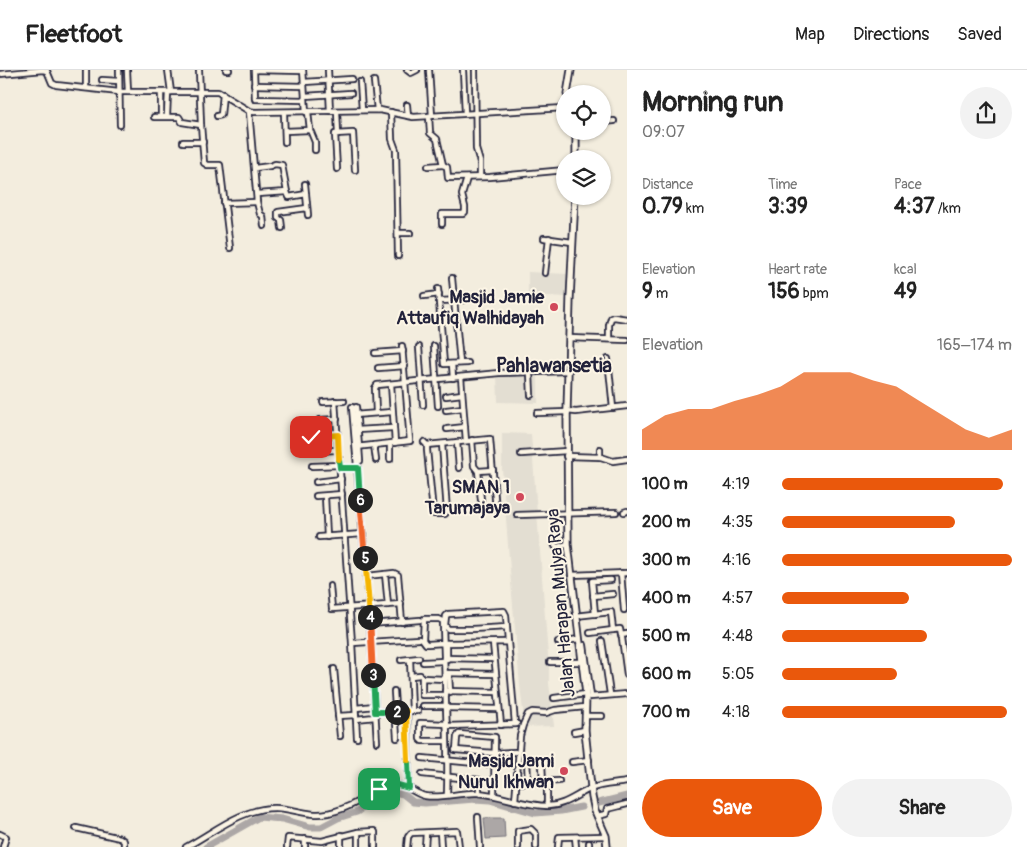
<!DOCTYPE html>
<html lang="en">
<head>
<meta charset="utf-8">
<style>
	:root { --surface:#fff; --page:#f2f2f2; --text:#222; --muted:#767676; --line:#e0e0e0; --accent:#ea580c }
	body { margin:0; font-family:Pangolin,sans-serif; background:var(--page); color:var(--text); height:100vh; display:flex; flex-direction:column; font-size:19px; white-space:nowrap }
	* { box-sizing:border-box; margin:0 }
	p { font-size:16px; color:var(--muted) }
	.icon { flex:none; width:28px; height:28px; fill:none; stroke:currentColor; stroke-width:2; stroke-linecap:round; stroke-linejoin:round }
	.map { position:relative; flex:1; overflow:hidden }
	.side { display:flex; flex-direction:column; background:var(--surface); width:400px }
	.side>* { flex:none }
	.fabs { position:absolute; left:556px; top:15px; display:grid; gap:10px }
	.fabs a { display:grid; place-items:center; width:55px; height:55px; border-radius:50%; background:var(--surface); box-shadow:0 1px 4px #0004; font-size:25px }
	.pin { position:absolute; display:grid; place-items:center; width:42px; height:42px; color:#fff; margin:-21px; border-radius:10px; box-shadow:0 2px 8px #0006 }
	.km { position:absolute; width:25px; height:25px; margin:-12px; border-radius:50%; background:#222; color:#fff; font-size:14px; line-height:25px; text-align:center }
	.round { display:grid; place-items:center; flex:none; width:52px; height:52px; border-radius:26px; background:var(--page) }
	.overview { display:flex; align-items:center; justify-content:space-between; height:85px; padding:0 15px }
	h1 { font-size:28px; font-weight:700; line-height:38px }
	.stats { display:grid; grid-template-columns:repeat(3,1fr); gap:8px; height:85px; padding:5px 15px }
	.stats div { display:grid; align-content:center }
	.stats b { font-size:21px; font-weight:700 }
	.stats small { font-size:14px; font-weight:400 }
	.stats p { font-size:14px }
	.chart { height:140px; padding:10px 15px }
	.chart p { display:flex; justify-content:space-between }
	.chart svg { width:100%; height:90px; margin-top:5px; fill:var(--accent); opacity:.7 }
	.button { display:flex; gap:10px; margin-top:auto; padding:10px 15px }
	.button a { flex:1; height:58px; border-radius:30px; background:var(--accent); color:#fff; font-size:20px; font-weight:700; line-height:58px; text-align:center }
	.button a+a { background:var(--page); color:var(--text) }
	ul { padding:0 15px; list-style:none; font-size:16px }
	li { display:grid; grid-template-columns:80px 60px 1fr; align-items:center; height:38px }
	li i { height:12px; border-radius:6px; background:var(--accent) }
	header { display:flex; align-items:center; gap:30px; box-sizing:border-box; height:70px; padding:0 25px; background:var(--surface); border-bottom:1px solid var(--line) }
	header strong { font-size:24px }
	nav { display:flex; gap:28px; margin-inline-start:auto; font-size:18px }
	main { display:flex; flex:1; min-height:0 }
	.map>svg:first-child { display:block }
	.built { fill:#e3ded2 }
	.water { fill:#aca7a6; stroke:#75727b }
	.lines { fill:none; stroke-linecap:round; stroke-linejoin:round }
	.river { stroke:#aca7a6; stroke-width:7 }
	.street-casing { stroke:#22223b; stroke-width:8 }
	.secondary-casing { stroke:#22223b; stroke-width:9 }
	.street { stroke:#fcf5e5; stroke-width:4.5 }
	.secondary { stroke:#fcf5e5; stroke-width:5.5 }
	.split-1-casing { stroke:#fff; stroke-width:10 }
	.split-2-casing { stroke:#fff; stroke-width:10 }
	.split-3-casing { stroke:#fff; stroke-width:10 }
	.split-4-casing { stroke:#fff; stroke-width:10 }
	.split-5-casing { stroke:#fff; stroke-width:10 }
	.split-6-casing { stroke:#fff; stroke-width:10 }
	.split-7-casing { stroke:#fff; stroke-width:10 }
	.split-8-casing { stroke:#fff; stroke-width:10 }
	.split-1 { stroke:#22a559; stroke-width:6 }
	.split-2 { stroke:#f5b400; stroke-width:6 }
	.split-3 { stroke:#22a559; stroke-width:6 }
	.split-4 { stroke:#f0652b; stroke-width:6 }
	.split-5 { stroke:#f5b400; stroke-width:6 }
	.split-6 { stroke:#f0652b; stroke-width:6 }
	.split-7 { stroke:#22a559; stroke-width:6 }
	.split-8 { stroke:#f5b400; stroke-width:6 }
	.poi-dot { fill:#d1495b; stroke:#fcf5e5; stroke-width:2 }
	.labels { text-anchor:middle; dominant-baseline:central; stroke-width:4; stroke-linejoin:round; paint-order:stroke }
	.poi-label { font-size:18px; font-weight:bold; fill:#22223b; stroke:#fcf5e5; text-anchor:end }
	.street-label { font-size:18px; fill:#22223b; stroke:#fcf5e5 }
	.quarter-label { font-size:20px; font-weight:bold; fill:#22223b; stroke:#fcf5e5 }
</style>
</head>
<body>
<header>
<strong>Fleetfoot</strong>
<nav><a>Map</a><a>Directions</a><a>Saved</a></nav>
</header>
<main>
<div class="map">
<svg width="627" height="777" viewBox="0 0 627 777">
	<rect width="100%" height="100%" fill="#f3edde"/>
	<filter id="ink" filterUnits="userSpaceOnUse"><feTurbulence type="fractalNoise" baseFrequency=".02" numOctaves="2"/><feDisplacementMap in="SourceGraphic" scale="10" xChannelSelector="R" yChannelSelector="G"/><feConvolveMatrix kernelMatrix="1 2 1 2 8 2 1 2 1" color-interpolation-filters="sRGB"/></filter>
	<g filter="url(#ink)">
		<g class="built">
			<path d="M 528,202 L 568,204 L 567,227 L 528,225 Z"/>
			<path d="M 538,303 L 538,333 L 498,332 L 497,304 Z"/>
			<path d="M 502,363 L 531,364 L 549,599 L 549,613 L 554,656 L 525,657 L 520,616 L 511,513 L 502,398 Z"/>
		</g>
		<path class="water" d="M 484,748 L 504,748 L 505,768 L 486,769 Z"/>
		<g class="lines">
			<g class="river">
				<path d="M 599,733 L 627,726"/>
				<path d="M 206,777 L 259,747 L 282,749 L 310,757 L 321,757 L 338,748 L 357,742 L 377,727 L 394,722 L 403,724 L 413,732 L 425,733 L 475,729 L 490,730 L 535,743 L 561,741 L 581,737"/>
			</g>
			<g class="street-casing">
				<g id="street">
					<path d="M 86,0 L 86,18"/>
					<path d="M 119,0 L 120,55"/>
					<path d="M 127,0 L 128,22"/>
					<path d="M 168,0 L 171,22"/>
					<path d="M 199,0 L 201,55 L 204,93 L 207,95 L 220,95 L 230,178"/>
					<path d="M 226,0 L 229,0"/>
					<path d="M 254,0 L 255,29 L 305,30"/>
					<path d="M 254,0 L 303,1"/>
					<path d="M 303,0 L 306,42"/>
					<path d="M 328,0 L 330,41"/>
					<path d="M 407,0 L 411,3 L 417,0"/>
					<path d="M 429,0 L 432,46"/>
					<path d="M 463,0 L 465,43"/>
					<path d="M 475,0 L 476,79 L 480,92 L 480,107"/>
					<path d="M 0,4 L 43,0 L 47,1 L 52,13 L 56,15 L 119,22 L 218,22 L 249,41 L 254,42 L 380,40 L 413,47 L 564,38"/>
					<path d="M 102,10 L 119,11"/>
					<path d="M 374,11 L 377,40"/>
					<path d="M 304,12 L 352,9"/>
					<path d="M 360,12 L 362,40"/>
					<path d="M 254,15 L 304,16"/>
					<path d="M 161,22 L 161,46"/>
					<path d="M 305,26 L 351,23"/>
					<path d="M 407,35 L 408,46"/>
					<path d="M 249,41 L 257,132 L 260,144 L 263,146 L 264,156"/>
					<path d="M 337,41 L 338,64"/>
					<path d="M 308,42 L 310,60 L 315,72 L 315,80"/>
					<path d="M 391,42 L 392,69 L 396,80 L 398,186"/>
					<path d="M 284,43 L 285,72"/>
					<path d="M 167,46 L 168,22"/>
					<path d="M 217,46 L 221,45 L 223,24"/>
					<path d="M 429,46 L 430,63 L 437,69 L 443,95 L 447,97 L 448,108 L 490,107 L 565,100"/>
					<path d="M 154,47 L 179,47 L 182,52 L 201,55"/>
					<path d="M 602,52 L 614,51"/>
					<path d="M 285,61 L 310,60"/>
					<path d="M 183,72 L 203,72"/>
					<path d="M 428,96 L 443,95"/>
					<path d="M 255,98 L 270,96 L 275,94 L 282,95 L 287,122 L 257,124"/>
					<path d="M 337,99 L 335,64 L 353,63 L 355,100"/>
					<path d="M 305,114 L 306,124"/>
					<path d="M 287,122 L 289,127 L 306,124 L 308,145"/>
					<path d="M 224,133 L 257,132"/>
					<path d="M 442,154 L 442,144 L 463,144 L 465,142 L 465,137 L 462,125 L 467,108"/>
					<path d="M 282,158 L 281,150 L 278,148 L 278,142 L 307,138"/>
					<path d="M 398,163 L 410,163"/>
					<path d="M 544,168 L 572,172"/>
					<path d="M 545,203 L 549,168"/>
					<path d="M 452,208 L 460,293"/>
					<path d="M 438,219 L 444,294 L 468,293"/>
					<path d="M 424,226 L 439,224"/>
					<path d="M 439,231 L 463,230"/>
					<path d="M 569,268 L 627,270"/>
					<path d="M 609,269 L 609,255 L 611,248 L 614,247 L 627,249"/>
					<path d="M 434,276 L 438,336"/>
					<path d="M 419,277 L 423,335"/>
					<path d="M 375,283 L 403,281"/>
					<path d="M 608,289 L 613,338"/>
					<path d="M 452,294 L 453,308"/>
					<path d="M 378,298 L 405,296"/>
					<path d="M 530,303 L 531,325"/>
					<path d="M 461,307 L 466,371"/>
					<path d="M 391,314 L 395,373"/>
					<path d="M 446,326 L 462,324"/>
					<path d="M 335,331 L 352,573 L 357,668"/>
					<path d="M 323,332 L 344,331"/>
					<path d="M 352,337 L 369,537 L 377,672"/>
					<path d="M 356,337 L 360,391 L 357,393"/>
					<path d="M 446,340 L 463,338"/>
					<path d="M 567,341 L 576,342 L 627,336"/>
					<path d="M 376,343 L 375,318 L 377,315 L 499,303 L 568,301"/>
					<path d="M 537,343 L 567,342"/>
					<path d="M 354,345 L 392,342"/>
					<path d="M 320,350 L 337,349"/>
					<path d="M 447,359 L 465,357"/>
					<path d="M 357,360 L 393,358"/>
					<path d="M 311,367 L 338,365"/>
					<path d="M 472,370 L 474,396 L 478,401 L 481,430"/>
					<path d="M 424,372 L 427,375 L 427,380 L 433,442 L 434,444 L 445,444 L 447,441 L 442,374"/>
					<path d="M 457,372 L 459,398"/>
					<path d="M 390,374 L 390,389"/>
					<path d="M 374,375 L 376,390"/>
					<path d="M 427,375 L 490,369 L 496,440"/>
					<path d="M 356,377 L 410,371 L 402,276"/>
					<path d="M 600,379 L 600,387"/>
					<path d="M 311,381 L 338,380"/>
					<path d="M 521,384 L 567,381"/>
					<path d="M 566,386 L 601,387 L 613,391 L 627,389"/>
					<path d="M 312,396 L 340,395"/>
					<path d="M 340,398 L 358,398"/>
					<path d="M 478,401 L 493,400"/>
					<path d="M 316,412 L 341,409"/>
					<path d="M 316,426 L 342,424"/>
					<path d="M 325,426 L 327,467"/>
					<path d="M 624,442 L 627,441"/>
					<path d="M 517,445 L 616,442"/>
					<path d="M 319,467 L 363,464"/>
					<path d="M 554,472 L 555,476 L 558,477 L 568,474"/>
					<path d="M 621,503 L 624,540"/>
					<path d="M 385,504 L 388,535"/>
					<path d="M 571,505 L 627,503"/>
					<path d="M 367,506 L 394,503 L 398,505 L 402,552"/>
					<path d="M 330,516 L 332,539 L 401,534"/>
					<path d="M 593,526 L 613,524"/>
					<path d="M 595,544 L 592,511 L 611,510"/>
					<path d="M 576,546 L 611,542 L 613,560"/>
					<path d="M 370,554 L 420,550"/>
					<path d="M 507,557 L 472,559 L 448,559 L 445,555 L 446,546 L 448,544 L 504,541 L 506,545 L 508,572"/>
					<path d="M 590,563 L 620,559 L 621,565 L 627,564"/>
					<path d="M 622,568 L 627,605"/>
					<path d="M 602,571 L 610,624"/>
					<path d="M 558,572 L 579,569"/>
					<path d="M 352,573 L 419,569"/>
					<path d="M 447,573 L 447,589"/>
					<path d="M 493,573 L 501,655"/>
					<path d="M 584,575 L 591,626"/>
					<path d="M 444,588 L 494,589"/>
					<path d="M 410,589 L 412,641"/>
					<path d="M 401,590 L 419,588"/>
					<path d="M 423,592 L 444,591"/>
					<path d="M 550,592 L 582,592"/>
					<path d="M 334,599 L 340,666"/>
					<path d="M 445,603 L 495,604"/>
					<path d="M 449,604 L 450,622"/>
					<path d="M 411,606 L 420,605"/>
					<path d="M 445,609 L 422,608 L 422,625 L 446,625"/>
					<path d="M 394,621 L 397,668"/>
					<path d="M 445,621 L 497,622"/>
					<path d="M 590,627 L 627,624"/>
					<path d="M 554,628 L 586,624"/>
					<path d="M 423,636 L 446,636"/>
					<path d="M 356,638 L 374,636"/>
					<path d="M 446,638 L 499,639"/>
					<path d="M 407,641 L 409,718"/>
					<path d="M 375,642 L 418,641"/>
					<path d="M 338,646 L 356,645"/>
					<path d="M 585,646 L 602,646"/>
					<path d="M 356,649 L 375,647"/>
					<path d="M 447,656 L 517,654"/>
					<path d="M 574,662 L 585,660"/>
					<path d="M 446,671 L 422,671 L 420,669 L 420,653 L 447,654"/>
					<path d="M 455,680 L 494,683 L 515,682"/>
					<path d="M 456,680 L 457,667 L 459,664 L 495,667 L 494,725"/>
					<path d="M 422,688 L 485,694"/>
					<path d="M 527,688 L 528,713"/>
					<path d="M 572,692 L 589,690"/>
					<path d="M 542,694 L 543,712"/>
					<path d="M 422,704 L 479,710 L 479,723"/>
					<path d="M 547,712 L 547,736"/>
					<path d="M 517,713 L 559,711"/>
					<path d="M 447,725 C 449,667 444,609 443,551 L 439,549 L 424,549 L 423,570 L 426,574 L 428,574 L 443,573 L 446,573 L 508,572 L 515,654"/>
					<path d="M 515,731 L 520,666 L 523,655 L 528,644 L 532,642 L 546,643 L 555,640 L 585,637"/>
					<path d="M 597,746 L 606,744 L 607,739 L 627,734"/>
					<path d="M 478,747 L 480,777"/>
					<path d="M 76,758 L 120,768 L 124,771 L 124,777"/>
					<path d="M 440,762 L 441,777"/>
					<path d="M 0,764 L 6,767 L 3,777"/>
					<path d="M 575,767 L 576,777"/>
					<path d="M 305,769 L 305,777"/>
					<path d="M 589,773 L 589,777"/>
					<path d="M 186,777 C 214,762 242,738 275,738 C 293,738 309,747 328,743 C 338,741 350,736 359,731 C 372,724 382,715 397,715 C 408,715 415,724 425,726 C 442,729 460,722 478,723 C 502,725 524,736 548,736 C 564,736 576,725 590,719 C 601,714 615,714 627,712"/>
					<path d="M 287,777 L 288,768 L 322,771 L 358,762 L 374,761 L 375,762 L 375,777"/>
					<path d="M 341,777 L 341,765"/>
					<path d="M 358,777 L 358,762"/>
					<path d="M 407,777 L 408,767 L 411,763 L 457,761 L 459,777"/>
					<path d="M 425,777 L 426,763"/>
					<path d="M 518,777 L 518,761 L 531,759 L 536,764 L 536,777"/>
					<path d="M 558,777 L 559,767 L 606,766"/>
				</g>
			</g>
			<g class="secondary-casing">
				<g id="secondary">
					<path d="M 567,24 L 571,0"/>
					<path d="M 565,34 L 565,39"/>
					<path d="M 576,89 L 576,61"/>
					<path d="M 575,126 L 570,229 L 567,341 L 568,474 L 586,624 L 585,660 L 592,727 L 595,741 L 606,766 L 607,777"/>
				</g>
			</g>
			<use href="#street" class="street"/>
			<use href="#secondary" class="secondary"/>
		</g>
	</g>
	<g class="lines" filter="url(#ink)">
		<g class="split-1-casing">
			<path id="split-1" d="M 379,719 L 398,715 L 409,718 L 408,690"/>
		</g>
		<g class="split-2-casing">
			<path id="split-2" d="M 397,642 L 406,641 L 408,690"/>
		</g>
		<g class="split-3-casing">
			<path id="split-3" d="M 373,605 L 375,642 L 397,642"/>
		</g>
		<g class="split-4-casing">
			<path id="split-4" d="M 370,547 L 373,605"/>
		</g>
		<g class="split-5-casing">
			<path id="split-5" d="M 365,488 L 370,547"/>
		</g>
		<g class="split-6-casing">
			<path id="split-6" d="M 360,430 L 365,488"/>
		</g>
		<g class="split-7-casing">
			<path id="split-7" d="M 339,389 L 340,398 L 358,398 L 360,430"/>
		</g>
		<g class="split-8-casing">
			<path id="split-8" d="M 311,367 L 338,365 L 339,389"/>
		</g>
		<use href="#split-1" class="split-1"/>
		<use href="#split-2" class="split-2"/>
		<use href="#split-3" class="split-3"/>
		<use href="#split-4" class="split-4"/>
		<use href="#split-5" class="split-5"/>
		<use href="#split-6" class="split-6"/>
		<use href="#split-7" class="split-7"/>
		<use href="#split-8" class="split-8"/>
	</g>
	<g class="poi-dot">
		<circle cx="554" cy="237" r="5"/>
		<circle cx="520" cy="427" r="5"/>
		<circle cx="564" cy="701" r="5"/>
	</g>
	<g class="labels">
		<g class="poi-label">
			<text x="544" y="227">Masjid Jamie<tspan x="544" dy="21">Attaufiq Walhidayah</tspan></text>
			<text x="510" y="417">SMAN 1<tspan x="510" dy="21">Tarumajaya</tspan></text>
			<text x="554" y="691">Masjid Jami<tspan x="554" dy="21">Nurul Ikhwan</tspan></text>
		</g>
		<g class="street-label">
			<text transform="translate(561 533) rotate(-95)">Jalan Harapan Mulya Raya</text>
		</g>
		<g class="quarter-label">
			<text x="554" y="295">Pahlawansetia</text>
		</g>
	</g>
</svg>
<div class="fabs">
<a><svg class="icon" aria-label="locate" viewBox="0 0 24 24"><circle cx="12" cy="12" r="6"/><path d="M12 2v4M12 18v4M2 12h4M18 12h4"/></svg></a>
<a><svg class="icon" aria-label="layers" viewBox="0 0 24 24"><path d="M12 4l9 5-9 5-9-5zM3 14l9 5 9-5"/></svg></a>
</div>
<div class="pin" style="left:379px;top:719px;background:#1e9e55"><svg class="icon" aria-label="arrive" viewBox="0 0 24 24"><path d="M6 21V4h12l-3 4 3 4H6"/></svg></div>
<div class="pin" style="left:311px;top:367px;background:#d93025"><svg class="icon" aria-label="check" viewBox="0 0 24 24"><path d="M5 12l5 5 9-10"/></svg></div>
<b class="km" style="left:397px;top:642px">2</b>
<b class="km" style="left:373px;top:605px">3</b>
<b class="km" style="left:370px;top:547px">4</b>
<b class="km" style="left:365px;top:488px">5</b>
<b class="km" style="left:360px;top:430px">6</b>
</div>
<section class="side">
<div class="overview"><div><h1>Morning run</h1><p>09:07</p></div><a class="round"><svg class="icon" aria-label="share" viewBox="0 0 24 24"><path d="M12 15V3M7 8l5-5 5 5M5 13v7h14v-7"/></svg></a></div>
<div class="stats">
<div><p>Distance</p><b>0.79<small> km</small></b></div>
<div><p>Time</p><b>3:39</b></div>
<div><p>Pace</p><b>4:37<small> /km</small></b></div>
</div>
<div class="stats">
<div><p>Elevation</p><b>9<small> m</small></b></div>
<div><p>Heart rate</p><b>156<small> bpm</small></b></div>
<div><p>kcal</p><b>49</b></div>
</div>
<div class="chart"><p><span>Elevation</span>165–174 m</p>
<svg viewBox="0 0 160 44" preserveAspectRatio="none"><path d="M0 44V34L10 27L20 24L30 24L40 20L50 17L60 13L70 6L80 6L90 6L100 10L110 13L120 20L130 27L140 34L150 38L160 34V44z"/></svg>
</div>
<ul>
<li><b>100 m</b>4:19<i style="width:96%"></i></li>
<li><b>200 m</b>4:35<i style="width:75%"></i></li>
<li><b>300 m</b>4:16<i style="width:100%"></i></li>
<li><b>400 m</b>4:57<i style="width:55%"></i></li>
<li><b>500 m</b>4:48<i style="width:63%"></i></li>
<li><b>600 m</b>5:05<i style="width:50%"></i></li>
<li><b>700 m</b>4:18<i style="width:98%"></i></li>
</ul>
<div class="button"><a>Save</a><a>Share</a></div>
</section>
</main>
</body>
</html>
